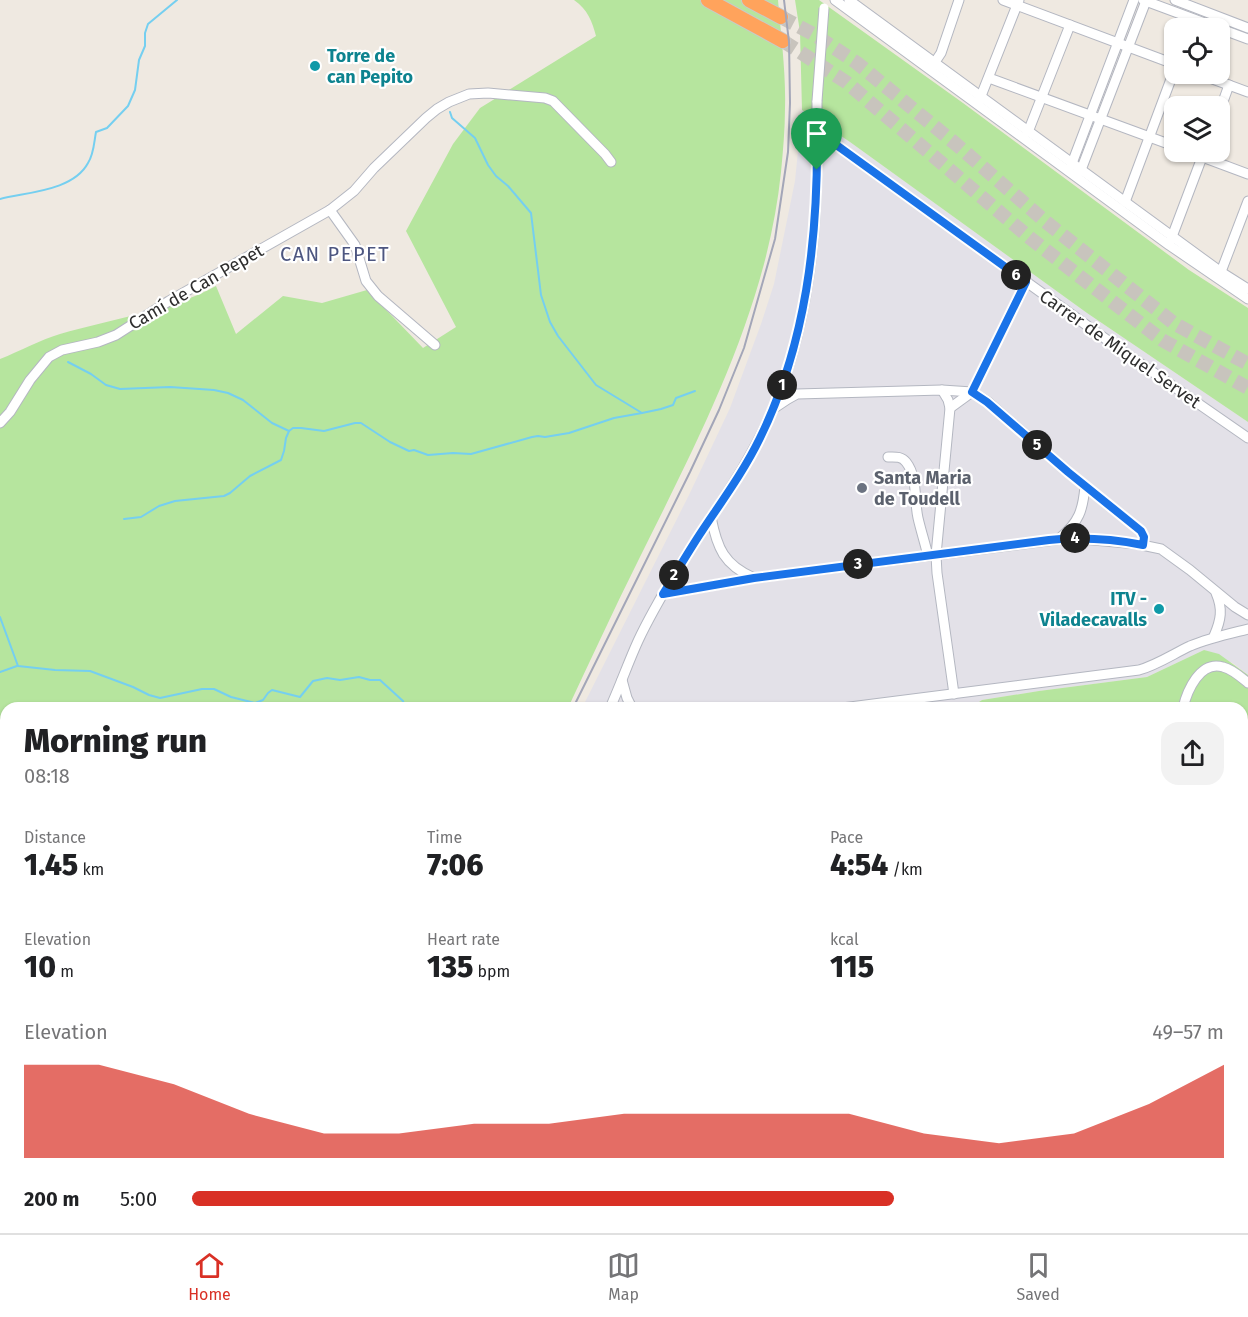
<!DOCTYPE html>
<html lang="en">
<head>
<meta charset="utf-8">
<style>
	:root { --surface:#fff; --page:#f2f2f2; --text:#202124; --muted:#757577; --line:#e0e0e0; --accent:#d93025 }
	body { margin:0; font-family:"Fira Sans",sans-serif; background:var(--page); color:var(--text); height:100vh; display:flex; flex-direction:column; font-size:22px; white-space:nowrap }
	* { box-sizing:border-box; margin:0 }
	p { font-size:20px; color:var(--muted) }
	.icon { flex:none; width:33px; height:33px; fill:none; stroke:currentColor; stroke-width:2; stroke-linecap:round; stroke-linejoin:round }
	.map { position:relative; flex:1; overflow:hidden }
	.drawer { position:absolute; left:0px; top:702px; width:1248px; height:531px; display:flex; flex-direction:column; background:var(--surface); border-radius:18px 18px 0 0; box-shadow:0 2px 4px #0004 }
	.drawer>* { flex:none }
	.tools { position:absolute; left:1164px; top:18px; display:grid; gap:12px }
	.tools a { display:grid; place-items:center; width:66px; height:66px; border-radius:12px; background:var(--surface); box-shadow:0 2px 4px #0004; font-size:30px }
	.pin { position:absolute; display:grid; place-items:center; width:51px; height:51px; color:#fff; margin:-62px -26px; border-radius:50% 50% 50% 0; rotate:-45deg; box-shadow:0 0 6px #0007 }
	.pin .icon { rotate:45deg }
	.km { position:absolute; width:30px; height:30px; margin:-15px; border-radius:50%; background:#222; color:#fff; font-size:16px; line-height:30px; text-align:center }
	.round { display:grid; place-items:center; flex:none; width:63px; height:63px; border-radius:18px; background:var(--page) }
	.overview { display:flex; align-items:center; justify-content:space-between; height:102px; padding:0 24px }
	h1 { font-size:33px; font-weight:800; line-height:45px }
	.metrics { display:grid; grid-template-columns:repeat(3,1fr); gap:9px; height:102px; padding:6px 24px }
	.metrics div { display:grid; align-content:center }
	.metrics b { font-size:30px; font-weight:800 }
	.metrics small { font-size:16px; font-weight:400 }
	.metrics p { font-size:16px }
	.chart { height:168px; padding:12px 24px }
	.chart p { display:flex; justify-content:space-between }
	.chart svg { width:100%; height:108px; margin-top:6px; fill:var(--accent); opacity:.7 }
	ul { padding:0 24px; list-style:none; font-size:20px }
	li { display:grid; grid-template-columns:96px 72px 1fr; align-items:center; height:45px }
	li i { height:15px; border-radius:8px; background:var(--accent) }
	.menu { display:flex; justify-content:space-around; align-items:center; height:84px; border-top:2px solid var(--line); background:var(--surface); font-size:16px; color:var(--muted) }
	.menu a { display:grid; justify-items:center; gap:3px }
	.menu .active { color:var(--accent) }
	.map>svg:first-child { display:block }
	.industrial { fill:#e3e1e8 }
	.green { fill:#b6e59e }
	.lines { fill:none; stroke-linecap:round; stroke-linejoin:round }
	.stream { stroke:#75cff0; stroke-width:2 }
	.highway-tunnel { stroke:#c8c4bd; stroke-width:14; stroke-dasharray:14 7; stroke-linecap:butt }
	.minor-casing { stroke:#b4b7c1; stroke-width:11 }
	.highway-casing { stroke:#c9c9c9; stroke-width:16 }
	.minor { stroke:#fff; stroke-width:9 }
	.highway { stroke:#ffa35c; stroke-width:14 }
	.rail { stroke:#a3a6b8; stroke-width:2 }
	.minor-bridge-casing { stroke:#b4b7c1; stroke-width:11; stroke-linecap:butt }
	.minor-bridge { stroke:#fff; stroke-width:9 }
	.route-casing { stroke:#fff; stroke-width:12 }
	.route { stroke:#1a73e8; stroke-width:8 }
	.culture-dot { fill:#0f9aa8; stroke:#fff; stroke-width:2 }
	.worship-dot { fill:#6b7280; stroke:#fff; stroke-width:2 }
	.labels { text-anchor:middle; dominant-baseline:central; stroke-width:4.5; stroke-linejoin:round; paint-order:stroke }
	.culture-label { font-size:18px; font-weight:bold; fill:#0d838f; stroke:#fff; text-anchor:start }
	.street-label { font-size:18px; fill:#2e2e2e; stroke:#fff }
	.worship-label { font-size:18px; font-weight:bold; fill:#5b616d; stroke:#fff; text-anchor:start }
	.neighbourhood-label { font-size:20px; letter-spacing:1.5px; fill:#4d5680; stroke:#fff }
</style>
</head>
<body>
<div class="map">
<svg width="1248" height="1233" viewBox="0 0 1248 1233">
	<rect width="100%" height="100%" fill="#efe9e1"/>
	<path class="industrial" d="M 802,110 L 850,142 L 1087,313 L 1248,422 L 1248,675 L 1233,663 L 1204,650 L 1147,677 L 1039,691 L 982,700 L 970,708 L 582,708 L 689,495 L 730,408 L 761,324 L 774,284 L 795,181 Z"/>
	<g class="green">
		<path d="M 574,0 L 778,0 C 781,36 786,73 785,108 C 785,129 783,151 781,172 C 767,310 699,438 638,561 C 614,609 591,659 568,708 L 6,708 L 6,940 L 0,940 L 0,359 C 20,351 40,340 60,334 C 111,319 170,311 216,286 L 236,334 L 283,296 L 322,303 L 367,290 L 423,348 L 456,327 L 406,231 L 453,144 L 480,108 L 596,36 C 592,21 588,10 574,0 Z"/>
		<path d="M 795,0 L 819,0 L 963,103 L 1189,270 L 1248,308 L 1248,422 L 1087,313 L 850,142 L 802,110 L 800,32 Z"/>
		<path d="M 1204,650 L 1219,654 L 1248,675 L 1248,951 L 1242,961 L 1242,708 L 970,708 L 982,700 L 1039,691 L 1147,677 Z"/>
		<path d="M 1248,1039 L 1248,1233 L 1102,1233 L 1104,1227 L 1242,1227 L 1242,1041 Z"/>
	</g>
	<g class="lines">
		<g class="stream">
			<path d="M 450,112 L 452,118 L 475,138 L 488,165 L 496,176 L 508,186 L 531,213 L 541,295 L 550,322 L 558,336 L 596,385 L 642,413 L 661,409 L 673,405 L 676,398 L 695,391"/>
			<path d="M 0,199 C 27,192 73,191 88,163 C 94,154 94,142 96,132 L 107,128 L 128,106 L 135,90 L 139,60 L 145,46 L 145,33 L 148,24 L 177,0"/>
			<path d="M 68,362 L 91,374 L 106,385 L 120,389 L 170,387 L 214,390 L 228,393 L 243,400 L 272,423 L 289,431"/>
			<path d="M 124,519 L 141,517 L 159,506 L 175,501 L 224,496 L 230,493 L 250,476 L 281,460 L 284,451 L 286,438 L 289,431 L 293,428 L 301,428 L 324,431 L 355,423 L 361,423 L 390,442 L 409,451 L 414,450 L 428,455 L 453,453 L 471,454 L 532,437 L 538,436 L 545,437 L 569,433 L 614,418 L 642,413"/>
			<path d="M 0,617 L 18,666 L 55,670 L 90,671 L 133,687 L 149,695 L 160,698 L 202,689 L 214,689 L 231,697 L 255,703 L 263,700 L 268,693 L 272,690 L 300,697 L 313,681 L 327,678 L 340,680 L 359,677 L 370,680 L 380,680 L 403,701 L 405,708"/>
			<path d="M 0,672 L 17,666"/>
			<path d="M 1242,817 L 1248,814"/>
			<path d="M 0,935 L 6,935"/>
			<path d="M 1242,1064 L 1248,1060"/>
			<path d="M 1155,1233 L 1156,1227"/>
		</g>
		<g class="highway-tunnel">
			<path d="M 781,17 L 815,35 L 857,63 L 957,145 L 1046,222 L 1175,324 L 1248,364"/>
			<path d="M 783,41 L 846,82 L 1030,238 L 1162,340 L 1248,388"/>
		</g>
		<g class="minor-casing">
			<g id="minor">
				<path d="M 835,0 L 1169,245 L 1248,299"/>
				<path d="M 849,0 L 1221,272 L 1248,289"/>
				<path d="M 1003,0 L 1174,64"/>
				<path d="M 1143,0 L 1248,39"/>
				<path d="M 1175,0 L 1248,28"/>
				<path d="M 931,68 L 941,53 L 959,0"/>
				<path d="M 1199,74 L 1248,92"/>
				<path d="M 989,78 L 1174,146"/>
				<path d="M 979,101 L 1019,0"/>
				<path d="M 1220,110 L 1229,85"/>
				<path d="M 1028,132 L 1070,25"/>
				<path d="M 817,135 L 835,144 L 1121,350 L 1248,438"/>
				<path d="M 1189,152 L 1248,174"/>
				<path d="M 1071,166 L 1134,0"/>
				<path d="M 1077,174 L 1081,170 L 1146,1"/>
				<path d="M 1125,202 L 1174,71"/>
				<path d="M 330,210 L 355,245 L 366,281 L 378,296 L 435,345"/>
				<path d="M 1170,242 L 1204,152"/>
				<path d="M 1219,277 L 1248,201"/>
				<path d="M 942,390 L 948,400 L 950,408 L 936,555 L 937,573 L 954,694"/>
				<path d="M 950,408 L 972,392 L 1026,282"/>
				<path d="M 773,409 L 788,399 L 797,394 L 942,390 L 972,392 L 988,402 L 1068,472 L 1141,531 L 1144,537 L 1143,545"/>
				<path d="M 0,423 L 10,412 L 30,380 L 49,357 L 62,350 L 98,342 L 116,335 L 169,301 L 330,210 L 354,191 L 374,168 L 426,118 L 437,109 L 449,102 L 469,94 L 488,93 L 545,98 L 553,101 L 605,154 L 611,162"/>
				<path d="M 888,457 C 895,457 901,456 906,462 C 918,477 914,501 918,518 C 921,531 925,543 928,556"/>
				<path d="M 711,517 C 717,548 724,565 754,578"/>
				<path d="M 1060,538 C 1079,522 1083,510 1085,486"/>
				<path d="M 663,594 L 754,578 L 1071,538 L 1137,544 L 1161,549 L 1190,570 L 1235,607 L 1248,615"/>
				<path d="M 1214,636 C 1221,620 1223,609 1216,593"/>
				<path d="M 622,680 L 627,698 L 632,708"/>
				<path d="M 610,708 C 620,686 628,663 638,641 C 650,615 665,590 680,565 C 712,514 749,466 773,409 C 804,336 816,249 817,169 C 817,147 817,124 817,101"/>
				<path d="M 842,708 L 1139,670 C 1157,665 1173,654 1190,646 C 1209,638 1228,634 1248,629"/>
				<path d="M 1183,708 C 1187,691 1200,660 1223,667 C 1232,669 1241,677 1248,683"/>
				<path d="M 0,980 L 6,980"/>
				<path d="M 1242,1003 L 1248,1001"/>
				<path d="M 0,1053 L 6,1039"/>
				<path d="M 0,1093 L 6,1093"/>
				<path d="M 65,1227 L 88,1233"/>
				<path d="M 387,1227 L 388,1233"/>
				<path d="M 467,1227 L 469,1233"/>
				<path d="M 549,1227 L 550,1233"/>
				<path d="M 645,1227 L 646,1233"/>
				<path d="M 820,1227 L 821,1233"/>
				<path d="M 924,1227 L 925,1233"/>
				<path d="M 184,1233 L 189,1227"/>
				<path d="M 274,1233 L 289,1233"/>
				<path d="M 345,1233 L 346,1227"/>
				<path d="M 1009,1233 L 1009,1227"/>
			</g>
		</g>
		<g class="highway-casing">
			<g id="highway">
				<path d="M 708,0 L 783,41"/>
				<path d="M 749,0 L 781,17"/>
			</g>
		</g>
		<use href="#minor" class="minor"/>
		<use href="#highway" class="highway"/>
		<g class="rail">
			<path d="M 573,708 L 690,472 L 719,410 L 744,348 L 775,239 L 788,152 L 790,103 L 789,42 L 784,0"/>
			<path d="M 311,1233 L 314,1227"/>
		</g>
		<g class="minor-bridge-casing">
			<path id="minor-bridge" d="M 817,101 L 824,8"/>
		</g>
		<use href="#minor-bridge" class="minor-bridge"/>
	</g>
	<g class="lines">
		<g class="route-casing">
			<path id="route" d="M 817,135 L 835,144 L 1026,282 L 972,392 L 987,402 L 1068,472 L 1141,531 L 1144,537 L 1143,545 C 1112,539 1080,537 1049,540 L 754,578 L 663,594 C 676,573 688,552 702,531 C 722,501 744,471 760,438 C 806,344 818,239 817,135 Z"/>
		</g>
		<use href="#route" class="route"/>
	</g>
	<g class="culture-dot">
		<circle cx="315" cy="66" r="6"/>
		<circle cx="1159" cy="609" r="6"/>
	</g>
	<circle class="worship-dot" cx="862" cy="488" r="6"/>
	<g class="labels">
		<g class="culture-label">
			<text x="327" y="56">Torre de<tspan x="327" dy="21">can Pepito</tspan></text>
			<text x="1147" y="599" text-anchor="end">ITV -<tspan x="1147" dy="21">Viladecavalls</tspan></text>
		</g>
		<g class="street-label">
			<text transform="translate(196 287) rotate(-30)">Camí de Can Pepet</text>
			<text transform="translate(1120 349) rotate(35)">Carrer de Miquel Servet</text>
		</g>
		<g class="worship-label">
			<text x="874" y="478">Santa Maria<tspan x="874" dy="21">de Toudell</tspan></text>
		</g>
		<g class="neighbourhood-label">
			<text x="335" y="254">CAN PEPET</text>
		</g>
	</g>
</svg>
<div class="tools">
<a><svg class="icon" aria-label="locate" viewBox="0 0 24 24"><circle cx="12" cy="12" r="6"/><path d="M12 2v4M12 18v4M2 12h4M18 12h4"/></svg></a>
<a><svg class="icon" aria-label="layers" viewBox="0 0 24 24"><path d="M12 4l9 5-9 5-9-5zM3 14l9 5 9-5"/></svg></a>
</div>
<div class="pin" style="left:817px;top:170px;background:#1e9e55"><svg class="icon" aria-label="arrive" viewBox="0 0 24 24"><path d="M6 21V4h12l-3 4 3 4H6"/></svg></div>
<b class="km" style="left:782px;top:385px">1</b>
<b class="km" style="left:674px;top:575px">2</b>
<b class="km" style="left:858px;top:564px">3</b>
<b class="km" style="left:1075px;top:538px">4</b>
<b class="km" style="left:1037px;top:445px">5</b>
<b class="km" style="left:1016px;top:275px">6</b>
<section class="drawer">
<div class="overview"><div><h1>Morning run</h1><p>08:18</p></div><a class="round"><svg class="icon" aria-label="share" viewBox="0 0 24 24"><path d="M12 15V3M7 8l5-5 5 5M5 13v7h14v-7"/></svg></a></div>
<div class="metrics">
<div><p>Distance</p><b>1.45<small> km</small></b></div>
<div><p>Time</p><b>7:06</b></div>
<div><p>Pace</p><b>4:54<small> /km</small></b></div>
</div>
<div class="metrics">
<div><p>Elevation</p><b>10<small> m</small></b></div>
<div><p>Heart rate</p><b>135<small> bpm</small></b></div>
<div><p>kcal</p><b>115</b></div>
</div>
<div class="chart"><p><span>Elevation</span>49–57 m</p>
<svg viewBox="0 0 160 44" preserveAspectRatio="none"><path d="M0 44V6L10 6L20 14L30 26L40 34L50 34L60 30L70 30L80 26L90 26L100 26L110 26L120 34L130 38L140 34L150 22L160 6V44z"/></svg>
</div>
<ul>
<li><b>200 m</b>5:00<i style="width:68%"></i></li>
</ul>
</section>
</div>
<nav class="menu">
<a class="active"><svg class="icon" aria-label="home" viewBox="0 0 24 24"><path d="M3 11l9-7 9 7M6 9v11h12V9"/></svg>Home</a>
<a><svg class="icon" aria-label="map" viewBox="0 0 24 24"><path d="M3 6l6-2 6 2 6-2v14l-6 2-6-2-6 2zM9 4v14M15 6v14"/></svg>Map</a>
<a><svg class="icon" aria-label="saved" viewBox="0 0 24 24"><path d="M7 4h10v16l-5-4-5 4z"/></svg>Saved</a>
</nav>
</body>
</html>
